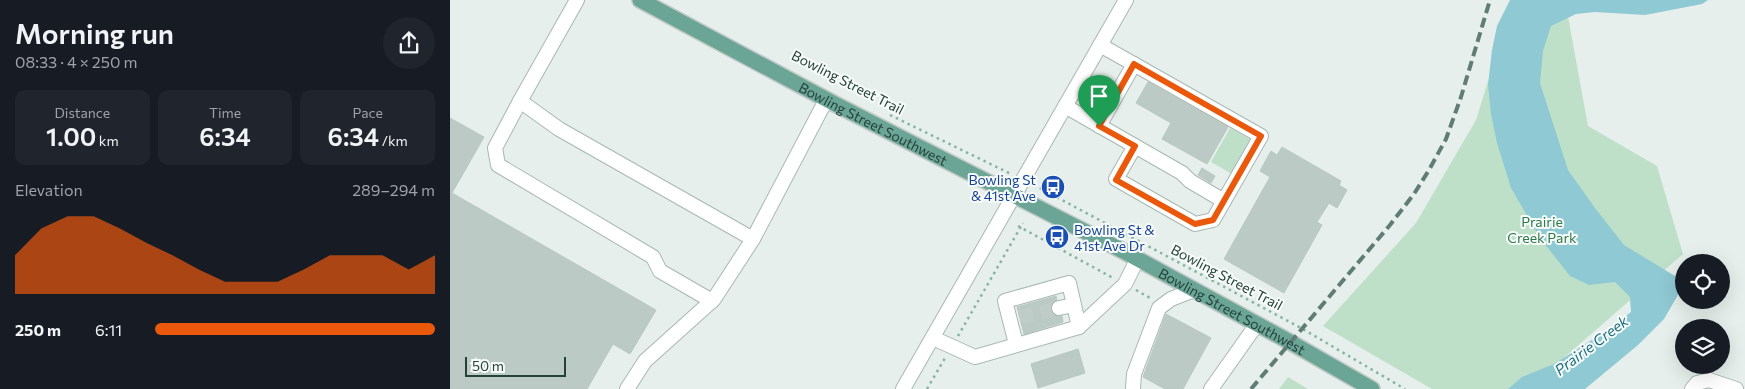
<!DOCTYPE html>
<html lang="en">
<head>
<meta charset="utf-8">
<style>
	:root { --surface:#171b24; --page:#20242c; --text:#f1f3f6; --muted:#9ea1a6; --accent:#ea580c }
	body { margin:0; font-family:Commissioner,sans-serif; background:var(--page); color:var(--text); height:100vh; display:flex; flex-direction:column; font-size:19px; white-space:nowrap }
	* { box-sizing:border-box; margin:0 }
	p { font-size:16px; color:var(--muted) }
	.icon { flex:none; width:28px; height:28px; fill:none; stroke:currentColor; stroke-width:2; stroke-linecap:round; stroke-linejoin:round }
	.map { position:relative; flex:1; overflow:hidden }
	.details { display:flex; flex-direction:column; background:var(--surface); width:450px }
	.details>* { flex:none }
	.controls { position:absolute; left:1225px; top:254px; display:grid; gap:10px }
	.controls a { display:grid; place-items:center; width:55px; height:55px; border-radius:50%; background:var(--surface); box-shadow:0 5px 20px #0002; font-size:25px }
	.scale { position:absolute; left:15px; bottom:12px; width:101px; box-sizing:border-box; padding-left:5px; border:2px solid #24423a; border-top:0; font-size:14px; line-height:18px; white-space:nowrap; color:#24423a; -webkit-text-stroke:4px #f7fbf9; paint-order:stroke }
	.pin { position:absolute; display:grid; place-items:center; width:42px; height:42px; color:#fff; margin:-51px -21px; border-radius:50% 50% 50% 0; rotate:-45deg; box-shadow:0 0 5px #0007 }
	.pin .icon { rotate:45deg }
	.round { display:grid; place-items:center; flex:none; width:52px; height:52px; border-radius:26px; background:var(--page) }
	.head { display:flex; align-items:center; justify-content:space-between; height:85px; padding:0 15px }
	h1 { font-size:28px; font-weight:600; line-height:38px }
	.figures { display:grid; grid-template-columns:repeat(3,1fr); gap:8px; height:85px; padding:5px 15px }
	.figures div { display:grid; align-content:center; border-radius:10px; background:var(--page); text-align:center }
	.figures b { font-size:25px; font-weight:600 }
	.figures small { font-size:14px; font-weight:400 }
	.figures p { font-size:14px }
	.chart { height:140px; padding:10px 15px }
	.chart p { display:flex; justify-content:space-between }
	.chart svg { width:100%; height:90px; margin-top:5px; fill:var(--accent); opacity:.7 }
	ul { padding:0 15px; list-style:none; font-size:16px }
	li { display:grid; grid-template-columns:80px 60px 1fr; align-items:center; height:38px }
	li i { height:12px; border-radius:6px; background:var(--accent) }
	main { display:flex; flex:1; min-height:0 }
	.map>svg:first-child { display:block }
	.green { fill:#bfe0c8 }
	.water { fill:#8ec9d4 }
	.building { fill:#bbcac4; stroke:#b8c9c2 }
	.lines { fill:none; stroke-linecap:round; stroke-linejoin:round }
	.minor-tunnel { stroke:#bfccc8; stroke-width:14; stroke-dasharray:14 7; stroke-linecap:butt }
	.minor-casing { stroke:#a8b8b2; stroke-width:16 }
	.major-casing { stroke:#c2cac8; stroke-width:18 }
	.path { stroke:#86b3a5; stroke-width:2.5; stroke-dasharray:2.5 4; stroke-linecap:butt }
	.minor { stroke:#fff; stroke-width:14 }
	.major { stroke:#6aa596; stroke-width:15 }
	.rail { stroke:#5f7d75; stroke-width:4; stroke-dasharray:10 5; stroke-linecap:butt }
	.route-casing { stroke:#fff; stroke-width:10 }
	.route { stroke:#ea580c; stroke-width:6 }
	.labels { text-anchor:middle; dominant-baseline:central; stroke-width:4; stroke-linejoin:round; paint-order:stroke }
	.street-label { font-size:14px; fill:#24423a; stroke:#f7fbf9 }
	.transit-label { font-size:14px; fill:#164399; stroke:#f7fbf9; text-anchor:end }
	.park-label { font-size:14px; fill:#2d7a4b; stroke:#f7fbf9 }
	.water-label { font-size:15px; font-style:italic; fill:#1c6f80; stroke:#f7fbf9 }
</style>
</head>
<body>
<main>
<section class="details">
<div class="head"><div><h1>Morning run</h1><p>08:33 · 4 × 250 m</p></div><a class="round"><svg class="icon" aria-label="share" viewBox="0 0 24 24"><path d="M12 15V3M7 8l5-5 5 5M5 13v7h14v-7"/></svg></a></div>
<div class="figures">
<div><p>Distance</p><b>1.00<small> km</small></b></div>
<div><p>Time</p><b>6:34</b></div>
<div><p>Pace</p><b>6:34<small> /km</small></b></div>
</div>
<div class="chart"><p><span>Elevation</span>289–294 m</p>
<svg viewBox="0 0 160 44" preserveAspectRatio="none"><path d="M0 44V25L10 12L20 6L30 6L40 12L50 19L60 25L70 32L80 38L90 38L100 38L110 32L120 25L130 25L140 25L150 32L160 25V44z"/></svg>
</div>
<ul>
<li><b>250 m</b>6:11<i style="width:100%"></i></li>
</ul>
</section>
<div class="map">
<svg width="1295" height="389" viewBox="0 0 1295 389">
	<rect width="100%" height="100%" fill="#e6efeb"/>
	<g class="green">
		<path d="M 1063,0 L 1115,0 L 1138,126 L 1207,166 L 1233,254 L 1078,389 L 982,389 L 873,326 L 966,223 L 1026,120 Z"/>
		<path d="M 780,128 L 801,140 L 782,174 L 761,162 Z"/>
		<path d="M 838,377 L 858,389 L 829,389 Z"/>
	</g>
	<path class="water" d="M 1060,0 L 1258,0 L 1252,4 L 1195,15 L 1145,12 L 1126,14 L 1101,26 L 1093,51 L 1090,83 L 1118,170 L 1145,208 L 1174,245 L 1225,276 L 1229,293 L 1214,319 L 1188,345 L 1135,389 L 1058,389 L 1072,377 L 1104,364 L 1156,331 L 1181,312 L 1180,297 L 1165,282 L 1139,285 L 1120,276 L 1090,238 L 1061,188 L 1047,143 L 1041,114 L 1038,85 L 1042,50 L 1047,26 Z"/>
	<g class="building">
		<path d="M 698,82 L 778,127 L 757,164 L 712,139 L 721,123 L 686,103 Z"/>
		<path d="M 0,118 L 34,137 L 2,193 L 206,310 L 180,354 L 163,344 L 137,389 L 0,389 Z"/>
		<path d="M 832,147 L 891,181 L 889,185 L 897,190 L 887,208 L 879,203 L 867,222 L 872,225 L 834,293 L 774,259 L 820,177 L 810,171 L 821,151 L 827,155 Z"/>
		<path d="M 752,168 L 765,176 L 761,183 L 748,175 Z"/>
		<path d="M 606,296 L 607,300 L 601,305 L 601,310 L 606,316 L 612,316 L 613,322 L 574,334 L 567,307 Z"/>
		<path d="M 716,314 L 761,338 L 733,389 L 715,389 L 693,377 Z"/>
		<path d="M 628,349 L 635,373 L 588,388 L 581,364 Z"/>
	</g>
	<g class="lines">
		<path class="minor-tunnel" d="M 570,317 L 609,308"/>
		<g class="minor-casing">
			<g id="minor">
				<path d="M 127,0 L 70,101 L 109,129 L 303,239 L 376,100"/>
				<path d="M 650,45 L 811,136 L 763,220 L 745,224 L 666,179 L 685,146"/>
				<path d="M 70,101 L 45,148 L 48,165 L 203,257 L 210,271 L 262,301"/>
				<path d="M 615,106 L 732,173 L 740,181 L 774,201"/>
				<path d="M 649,126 L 684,64"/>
				<path d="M 609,308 L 624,305"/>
				<path d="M 483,338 L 525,357 L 629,327 L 675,284 L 688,258"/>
				<path d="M 566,344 L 555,301 L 619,283 L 629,327"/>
				<path d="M 177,389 L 195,361 L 264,299 L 303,239"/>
				<path d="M 453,389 L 676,0"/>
				<path d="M 683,389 L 684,374 L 709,308 L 721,299 L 744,290"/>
				<path d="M 761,389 L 807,324"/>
				<path d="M 1242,389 L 1247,383 L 1259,380 L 1286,389"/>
			</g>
		</g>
		<g class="major-casing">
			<g id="major">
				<path id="s1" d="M 190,0 L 385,104 L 673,251 L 840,342 L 922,389"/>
			</g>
		</g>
		<g class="path">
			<path d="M 440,115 L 561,174"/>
			<path d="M 584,185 L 851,328 L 955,389"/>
			<path d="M 568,226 L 663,278"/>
			<path d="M 686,290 L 700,298"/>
			<path d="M 508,336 L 573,223"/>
			<path d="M 477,389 L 495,358"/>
		</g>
		<use href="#minor" class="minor"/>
		<use href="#major" class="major"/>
		<path class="rail" d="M 801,389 L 940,225 L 964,194 L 979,170 L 996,139 L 1011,97 L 1040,0"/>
	</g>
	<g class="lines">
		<g class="route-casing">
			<path id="route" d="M 684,64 L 811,136 L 763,220 L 745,224 L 666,180 L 685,146 L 649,126 Z"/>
		</g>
		<use href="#route" class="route"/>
	</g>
	<defs>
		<g id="bus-disc" transform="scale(1.25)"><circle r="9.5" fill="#1a4fb4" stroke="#f7fbf9"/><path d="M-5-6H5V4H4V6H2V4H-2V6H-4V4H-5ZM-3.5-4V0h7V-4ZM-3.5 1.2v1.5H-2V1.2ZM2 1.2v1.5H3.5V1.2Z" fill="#fff"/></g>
	</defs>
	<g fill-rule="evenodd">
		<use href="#bus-disc" x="603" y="187"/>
		<use href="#bus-disc" x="607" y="237"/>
	</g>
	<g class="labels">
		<g class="street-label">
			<text transform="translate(398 82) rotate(27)">Bowling Street Trail</text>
			<text stroke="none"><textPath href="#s1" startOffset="264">Bowling Street Southwest</textPath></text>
			<text transform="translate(777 277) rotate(28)">Bowling Street Trail</text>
			<text stroke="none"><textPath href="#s1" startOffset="669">Bowling Street Southwest</textPath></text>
		</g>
		<g class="transit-label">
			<text x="586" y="179">Bowling St<tspan x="586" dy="16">&amp; 41st Ave</tspan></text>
			<text x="624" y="229" text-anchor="start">Bowling St &amp;<tspan x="624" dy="16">41st Ave Dr</tspan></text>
		</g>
		<g class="park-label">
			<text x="1092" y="221">Prairie<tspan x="1092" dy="16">Creek Park</tspan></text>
		</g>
		<g class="water-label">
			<text transform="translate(1141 345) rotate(-37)">Prairie Creek</text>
		</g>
	</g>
</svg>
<div class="controls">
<a><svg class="icon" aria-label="locate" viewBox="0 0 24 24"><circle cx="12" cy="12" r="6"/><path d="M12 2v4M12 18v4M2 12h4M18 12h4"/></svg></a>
<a><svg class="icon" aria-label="layers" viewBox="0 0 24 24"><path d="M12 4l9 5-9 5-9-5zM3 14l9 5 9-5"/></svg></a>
</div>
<div class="scale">50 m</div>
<div class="pin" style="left:649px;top:126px;background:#1e9e55"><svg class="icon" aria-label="arrive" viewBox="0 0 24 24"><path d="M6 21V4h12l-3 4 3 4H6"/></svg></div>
</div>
</main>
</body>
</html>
